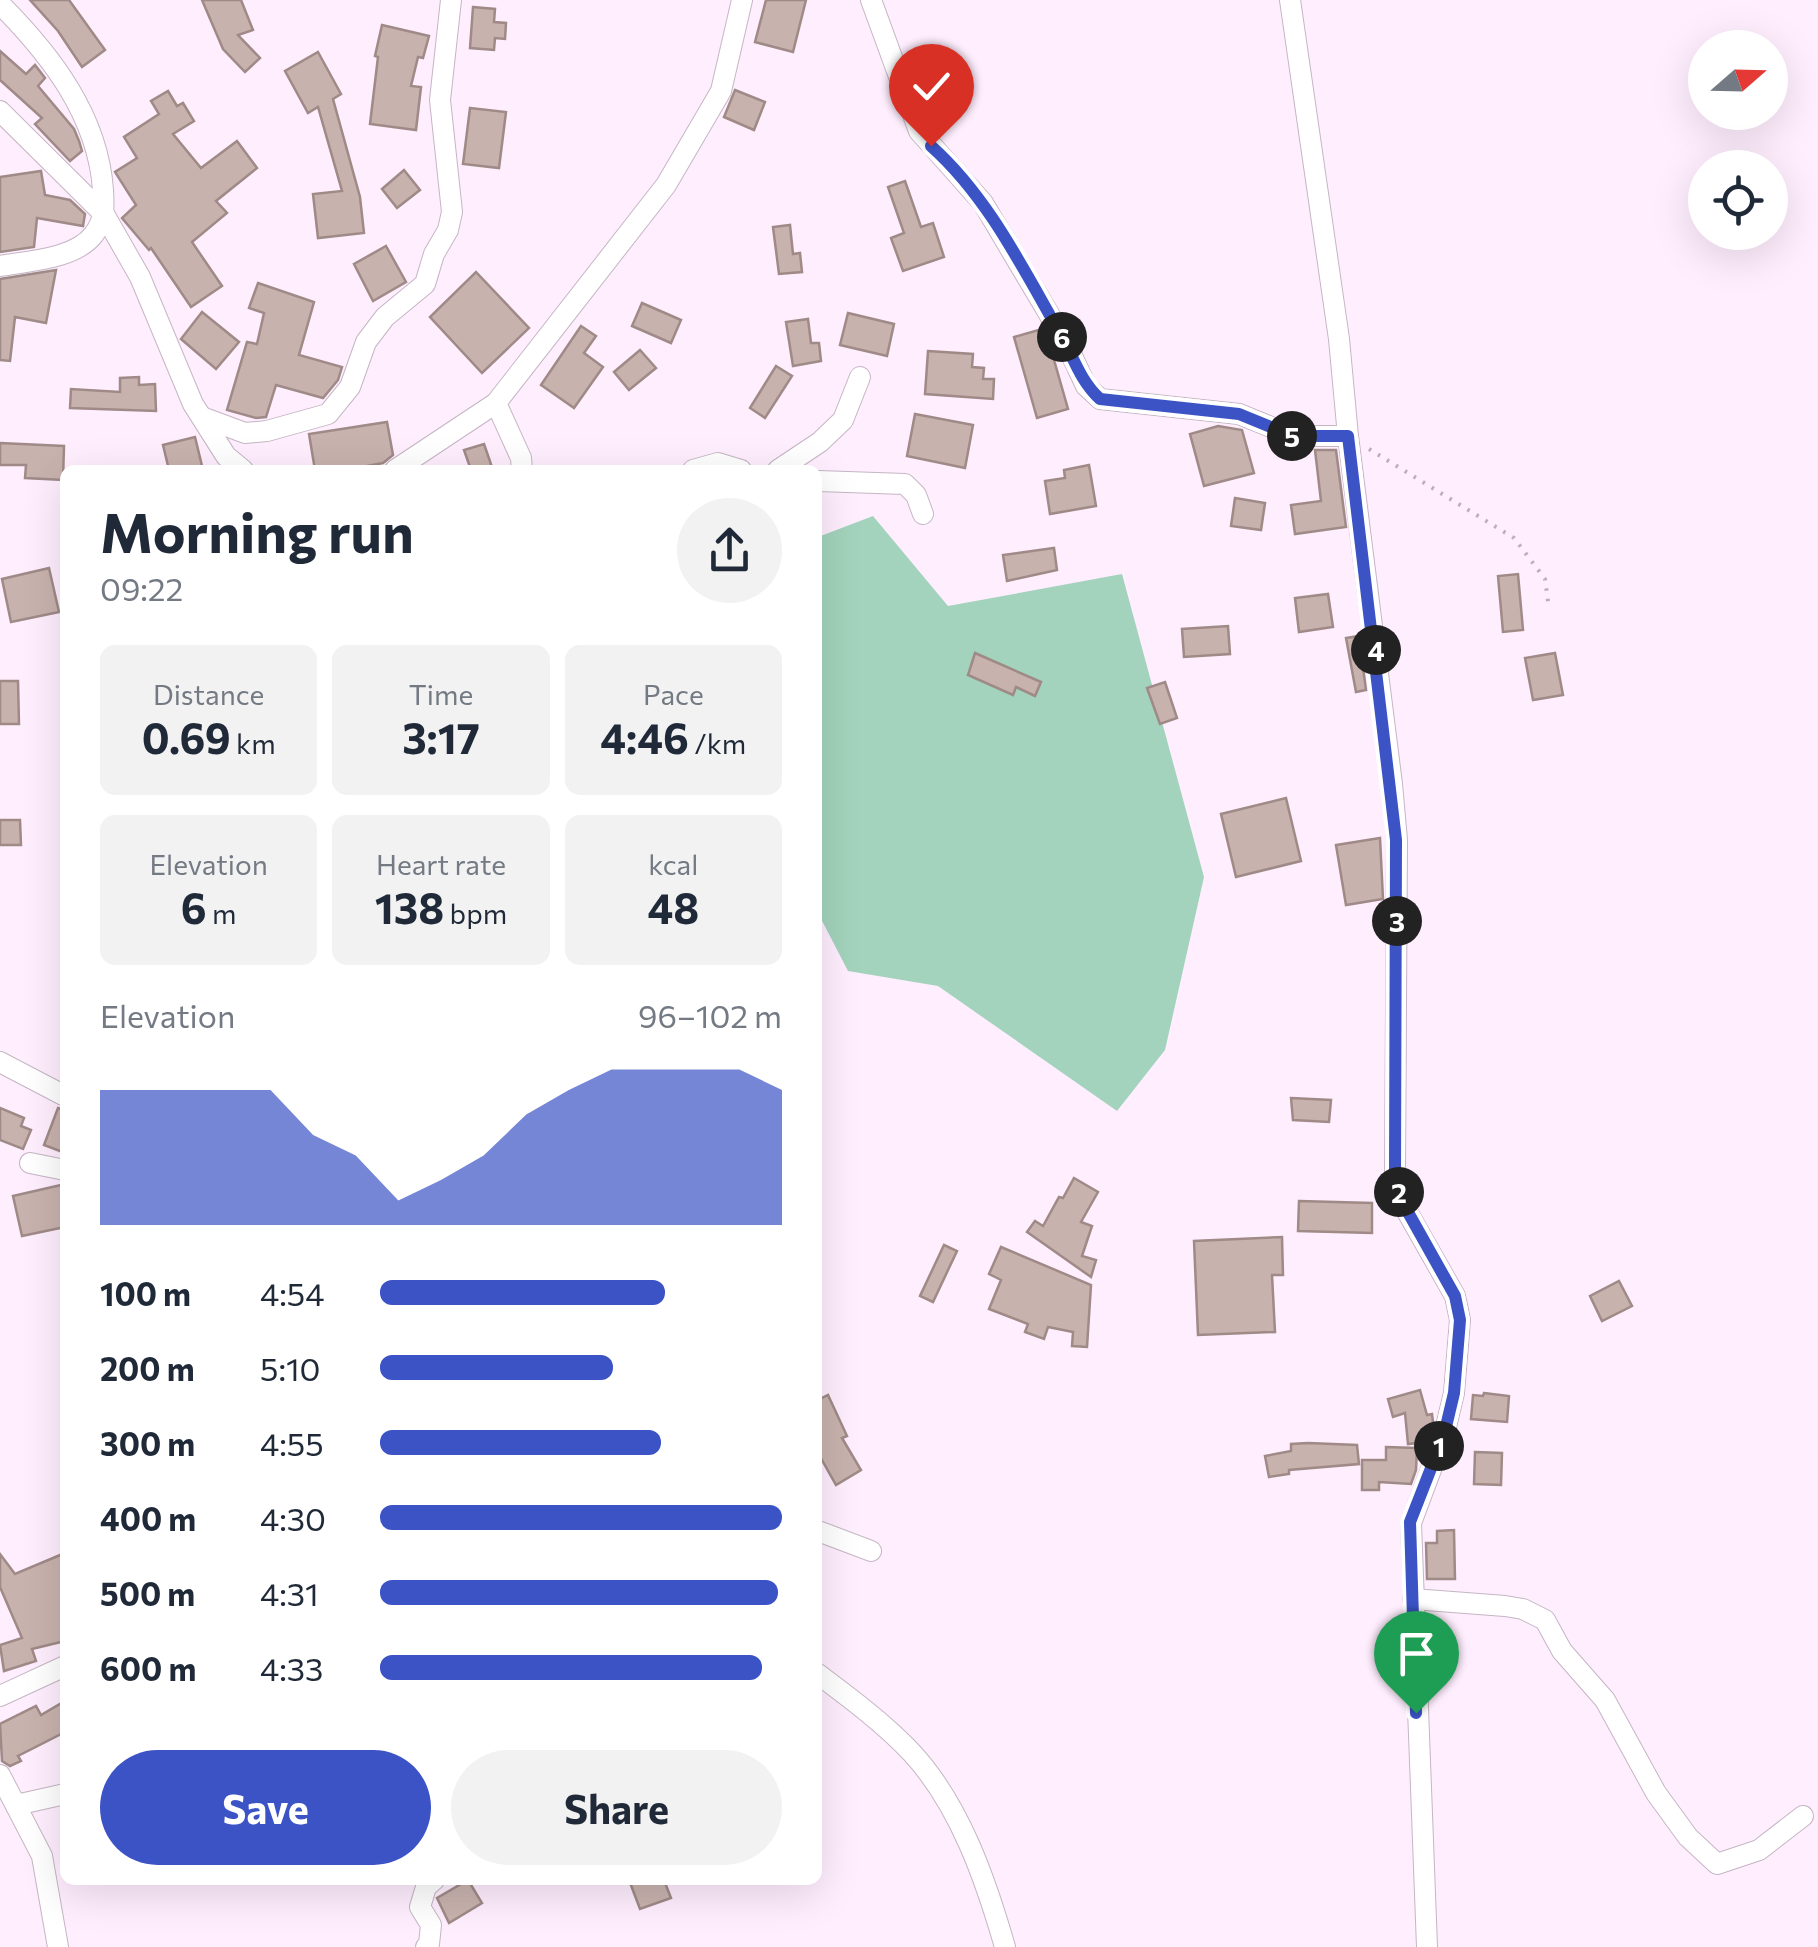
<!DOCTYPE html>
<html lang="en">
<head>
<meta charset="utf-8">
<style>
	:root { --surface:#fff; --page:#f2f2f3; --text:#1f2937; --muted:#747a83; --accent:#3c53c6 }
	body { margin:0; font-family:Commissioner,sans-serif; background:var(--page); color:var(--text); height:100vh; display:flex; flex-direction:column; font-size:38px; white-space:nowrap }
	* { box-sizing:border-box; margin:0 }
	p { font-size:32px; color:var(--muted) }
	.icon { flex:none; width:55px; height:55px; fill:none; stroke:currentColor; stroke-width:2; stroke-linecap:round; stroke-linejoin:round }
	.map { position:relative; flex:1; overflow:hidden }
	.sheet { position:absolute; left:60px; top:465px; width:762px; height:1420px; display:flex; flex-direction:column; background:var(--surface); border-radius:15px; box-shadow:0 10px 40px #0002 }
	.sheet>* { flex:none }
	.needle { width:65px; rotate:70deg }
	.tools { position:absolute; left:1688px; top:30px; display:grid; gap:20px }
	.tools a { display:grid; place-items:center; width:100px; height:100px; border-radius:50%; background:var(--surface); box-shadow:0 10px 40px #0002; font-size:50px }
	.pin { position:absolute; display:grid; place-items:center; width:85px; height:85px; color:#fff; margin:-102px -42px; border-radius:50% 50% 50% 0; rotate:-45deg; box-shadow:0 0 10px #0007 }
	.pin .icon { rotate:45deg }
	.km { position:absolute; width:50px; height:50px; margin:-25px; border-radius:50%; background:#222; color:#fff; font-size:28px; line-height:50px; text-align:center }
	.round { display:grid; place-items:center; flex:none; width:105px; height:105px; border-radius:52px; background:var(--page) }
	.overview { display:flex; align-items:center; justify-content:space-between; height:170px; padding:0 40px }
	h1 { font-size:55px; font-weight:700; line-height:75px }
	.metrics { display:grid; grid-template-columns:repeat(3,1fr); gap:15px; height:170px; padding:10px 40px }
	.metrics div { display:grid; align-content:center; border-radius:15px; background:var(--page); text-align:center }
	.metrics b { font-size:42px; font-weight:700 }
	.metrics small { font-size:28px; font-weight:400 }
	.metrics p { font-size:28px }
	.chart { height:280px; padding:20px 40px }
	.chart p { display:flex; justify-content:space-between }
	.chart svg { width:100%; height:180px; margin-top:10px; fill:var(--accent); opacity:.7 }
	.cta { display:flex; gap:20px; margin-top:auto; padding:20px 40px }
	.cta a { flex:1; height:115px; border-radius:60px; background:var(--accent); color:#fff; font-size:40px; font-weight:700; line-height:115px; text-align:center }
	.cta a+a { background:var(--page); color:var(--text) }
	ul { padding:0 40px; list-style:none; font-size:32px }
	li { display:grid; grid-template-columns:160px 120px 1fr; align-items:center; height:75px }
	li i { height:25px; border-radius:12px; background:var(--accent) }
	.map>svg:first-child { display:block }
	.green { fill:#a3d3bc }
	.building { fill:#c8b2ae; stroke:#9f8a87; stroke-width:2.5 }
	.lines { fill:none; stroke-linecap:round; stroke-linejoin:round }
	.street-casing { stroke:#c5b6c4; stroke-width:22 }
	.path { stroke:#bcaebb; stroke-width:4; stroke-dasharray:2.5 8; stroke-linecap:butt }
	.street { stroke:#fff; stroke-width:20 }
	.route-casing { stroke:#fff; stroke-width:20 }
	.route { stroke:#3c53c6; stroke-width:12 }
</style>
</head>
<body>
<div class="map">
<svg width="1818" height="1947" viewBox="0 0 1818 1947">
	<rect width="100%" height="100%" fill="#ffeefe"/>
	<path class="green" d="M 873,516 L 948,606 L 1122,574 L 1204,877 L 1165,1050 L 1117,1111 L 938,986 L 848,971 L 818,913 L 818,537 Z"/>
	<g class="building">
		<path d="M 30,0 L 69,0 L 105,50 L 82,67 L 58,31 Z"/>
		<path d="M 202,0 L 241,0 L 253,30 L 238,35 L 260,58 L 245,72 L 223,49 Z"/>
		<path d="M 766,0 L 806,0 L 793,52 L 755,42 Z"/>
		<path d="M 473,7 L 495,9 L 494,22 L 506,23 L 505,39 L 495,38 L 494,50 L 470,48 Z"/>
		<path d="M 382,25 L 429,36 L 423,58 L 418,57 L 411,86 L 421,87 L 416,130 L 370,124 L 378,57 L 375,56 Z"/>
		<path d="M 0,51 L 26,74 L 35,65 L 45,78 L 38,86 L 74,129 L 79,141 L 82,151 L 70,161 L 35,124 L 42,118 L 0,80 Z"/>
		<path d="M 318,52 L 341,94 L 333,99 L 360,197 L 364,233 L 318,238 L 313,194 L 342,191 L 318,107 L 308,113 L 285,71 Z"/>
		<path d="M 735,90 L 765,102 L 754,130 L 724,117 Z"/>
		<path d="M 168,91 L 177,106 L 183,103 L 194,121 L 173,134 L 201,168 L 237,141 L 257,168 L 216,201 L 227,213 L 192,242 L 222,286 L 191,307 L 151,248 L 149,250 L 122,218 L 136,205 L 115,172 L 137,158 L 124,137 L 159,114 L 151,101 Z"/>
		<path d="M 470,108 L 506,112 L 499,168 L 463,164 Z"/>
		<path d="M 404,170 L 420,190 L 397,208 L 382,189 Z"/>
		<path d="M 41,171 L 45,195 L 70,200 L 85,214 L 83,226 L 37,218 L 34,247 L 0,252 L 0,177 Z"/>
		<path d="M 905,181 L 921,227 L 933,223 L 944,257 L 903,271 L 891,238 L 904,233 L 888,187 Z"/>
		<path d="M 790,225 L 793,254 L 800,253 L 802,272 L 779,274 L 773,227 Z"/>
		<path d="M 386,246 L 406,282 L 373,301 L 354,264 Z"/>
		<path d="M 56,270 L 46,323 L 15,317 L 10,361 L 0,360 L 0,279 Z"/>
		<path d="M 476,272 L 529,328 L 482,373 L 430,317 Z"/>
		<path d="M 258,283 L 314,302 L 299,355 L 342,367 L 338,380 L 323,398 L 276,385 L 266,417 L 256,418 L 227,410 L 247,342 L 257,344 L 264,313 L 249,308 Z"/>
		<path d="M 642,303 L 681,320 L 671,343 L 632,326 Z"/>
		<path d="M 202,312 L 239,342 L 216,369 L 181,339 Z"/>
		<path d="M 848,313 L 894,324 L 887,356 L 840,345 Z"/>
		<path d="M 808,319 L 811,343 L 819,343 L 821,361 L 793,366 L 786,322 Z"/>
		<path d="M 581,326 L 596,336 L 584,353 L 603,367 L 574,408 L 541,385 Z"/>
		<path d="M 1042,329 L 1048,339 L 1068,409 L 1037,418 L 1014,337 Z"/>
		<path d="M 640,350 L 656,368 L 629,390 L 614,372 Z"/>
		<path d="M 928,351 L 973,354 L 972,367 L 984,368 L 983,379 L 994,379 L 993,399 L 925,394 Z"/>
		<path d="M 776,366 L 792,376 L 765,418 L 750,408 Z"/>
		<path d="M 139,377 L 139,385 L 155,384 L 156,411 L 70,408 L 71,389 L 120,392 L 120,378 Z"/>
		<path d="M 915,414 L 973,425 L 965,468 L 907,456 Z"/>
		<path d="M 387,422 L 393,455 L 383,463 L 346,470 L 315,470 L 309,434 Z"/>
		<path d="M 1218,426 L 1242,430 L 1254,473 L 1204,486 L 1190,434 Z"/>
		<path d="M 195,437 L 203,470 L 169,470 L 163,445 Z"/>
		<path d="M 0,443 L 64,446 L 63,480 L 25,478 L 26,465 L 0,465 Z"/>
		<path d="M 484,444 L 493,470 L 471,470 L 464,450 Z"/>
		<path d="M 1315,450 L 1336,450 L 1346,527 L 1295,534 L 1291,505 L 1321,501 Z"/>
		<path d="M 1089,465 L 1096,506 L 1050,514 L 1045,481 L 1065,478 L 1064,470 Z"/>
		<path d="M 1235,498 L 1265,503 L 1261,530 L 1231,526 Z"/>
		<path d="M 1054,548 L 1057,570 L 1007,581 L 1003,555 Z"/>
		<path d="M 49,568 L 59,612 L 11,622 L 2,579 Z"/>
		<path d="M 1518,574 L 1523,630 L 1503,632 L 1498,576 Z"/>
		<path d="M 1328,594 L 1333,627 L 1299,632 L 1295,598 Z"/>
		<path d="M 1228,626 L 1230,654 L 1184,657 L 1182,629 Z"/>
		<path d="M 1359,636 L 1366,690 L 1356,692 L 1346,638 Z"/>
		<path d="M 975,653 L 1041,682 L 1035,696 L 1016,687 L 1013,695 L 968,675 Z"/>
		<path d="M 1555,653 L 1563,695 L 1533,700 L 1525,658 Z"/>
		<path d="M 0,681 L 18,681 L 19,724 L 0,724 Z"/>
		<path d="M 1165,682 L 1177,718 L 1160,724 L 1147,688 Z"/>
		<path d="M 1286,798 L 1301,861 L 1236,877 L 1221,814 Z"/>
		<path d="M 0,820 L 20,820 L 21,845 L 0,845 Z"/>
		<path d="M 1380,838 L 1383,899 L 1346,905 L 1336,845 Z"/>
		<path d="M 1291,1098 L 1331,1100 L 1329,1122 L 1293,1120 Z"/>
		<path d="M 0,1108 L 24,1118 L 21,1126 L 31,1130 L 23,1149 L 0,1140 Z"/>
		<path d="M 58,1108 L 65,1110 L 65,1153 L 44,1145 Z"/>
		<path d="M 1074,1178 L 1098,1192 L 1081,1222 L 1092,1226 L 1082,1256 L 1096,1260 L 1091,1277 L 1027,1232 L 1035,1221 L 1043,1226 L 1059,1197 L 1063,1198 Z"/>
		<path d="M 65,1184 L 65,1227 L 22,1236 L 13,1196 Z"/>
		<path d="M 1299,1201 L 1372,1203 L 1372,1233 L 1298,1231 Z"/>
		<path d="M 1282,1237 L 1283,1275 L 1272,1275 L 1275,1332 L 1198,1335 L 1194,1241 Z"/>
		<path d="M 944,1245 L 957,1251 L 933,1302 L 920,1296 Z"/>
		<path d="M 1001,1247 L 1091,1285 L 1087,1347 L 1072,1346 L 1073,1332 L 1048,1327 L 1044,1339 L 1025,1332 L 1028,1324 L 989,1309 L 1001,1280 L 989,1274 Z"/>
		<path d="M 1619,1281 L 1632,1306 L 1602,1321 L 1590,1296 Z"/>
		<path d="M 1420,1390 L 1427,1415 L 1432,1414 L 1433,1422 L 1427,1442 L 1408,1444 L 1405,1413 L 1393,1417 L 1388,1399 Z"/>
		<path d="M 1484,1393 L 1509,1396 L 1507,1422 L 1471,1419 L 1473,1395 L 1483,1396 Z"/>
		<path d="M 828,1395 L 847,1436 L 842,1438 L 861,1470 L 836,1485 L 818,1453 L 818,1400 Z"/>
		<path d="M 1308,1443 L 1357,1445 L 1359,1464 L 1289,1470 L 1289,1474 L 1269,1477 L 1265,1456 L 1291,1451 L 1291,1444 Z"/>
		<path d="M 1386,1447 L 1417,1448 L 1416,1470 L 1411,1484 L 1379,1482 L 1379,1490 L 1362,1490 L 1362,1460 L 1386,1460 Z"/>
		<path d="M 1475,1452 L 1502,1453 L 1501,1485 L 1474,1484 Z"/>
		<path d="M 1454,1530 L 1455,1579 L 1427,1579 L 1426,1543 L 1437,1543 L 1437,1531 Z"/>
		<path d="M 65,1553 L 65,1641 L 32,1649 L 36,1661 L 4,1671 L 0,1645 L 22,1638 L 0,1587 L 0,1554 L 15,1574 Z"/>
		<path d="M 65,1701 L 65,1732 L 18,1756 L 21,1761 L 10,1766 L 2,1761 L 0,1724 L 36,1706 L 41,1715 Z"/>
		<path d="M 468,1880 L 482,1903 L 449,1923 L 437,1898 Z"/>
		<path d="M 629,1880 L 664,1880 L 671,1898 L 640,1909 Z"/>
	</g>
	<g class="lines">
		<g class="street-casing">
			<g id="street">
				<path d="M 871,0 L 919,131 L 983,203 L 1065,341 L 1086,386 L 1100,399 L 1239,414 L 1293,436 L 1348,436"/>
				<path d="M 1290,0 L 1339,339 L 1348,436 L 1392,784 L 1397,840 L 1395,1172 L 1400,1199 L 1455,1296 L 1460,1320 L 1454,1393 L 1444,1435 L 1411,1523 L 1427,1947"/>
				<path d="M 0,4 C 51,55 98,116 103,190 C 104,207 105,220 94,234 C 76,259 28,261 0,266"/>
				<path d="M 0,111 L 104,214 L 140,277 L 193,404 L 226,456 L 243,470"/>
				<path d="M 496,403 L 521,458 L 522,470"/>
				<path d="M 202,417 L 245,433 L 267,431 L 328,414 L 350,387 L 366,342 L 385,317 L 425,284 L 434,254 L 448,230 L 452,212 L 440,100 L 451,0"/>
				<path d="M 395,470 L 496,403 L 666,185 L 721,91 L 742,0"/>
				<path d="M 693,470 L 718,463 L 741,470"/>
				<path d="M 778,470 L 820,442 L 843,420 L 860,377"/>
				<path d="M 818,481 L 905,484 L 916,495 L 923,514"/>
				<path d="M 0,1062 L 65,1096"/>
				<path d="M 30,1163 L 65,1170"/>
				<path d="M 818,1531 L 871,1551"/>
				<path d="M 1413,1599 L 1505,1606 L 1523,1609 L 1545,1620 L 1562,1651 L 1605,1700 L 1656,1793 L 1688,1837 L 1717,1864 L 1759,1850 L 1803,1816"/>
				<path d="M 818,1674 C 850,1698 885,1724 912,1753 C 960,1805 986,1881 1005,1947"/>
				<path d="M 0,1696 L 65,1666"/>
				<path d="M 0,1775 L 42,1856 L 58,1947"/>
				<path d="M 16,1805 L 65,1794"/>
				<path d="M 426,1947 L 429,1944 L 431,1925 L 420,1907 L 426,1887 L 434,1880"/>
			</g>
		</g>
		<path class="path" d="M 1369,449 L 1514,538 L 1545,579 L 1549,609"/>
		<use href="#street" class="street"/>
	</g>
	<g class="lines">
		<g class="route-casing">
			<path id="route" d="M 931,146 C 988,197 1022,267 1060,333 C 1073,356 1080,381 1100,399 L 1239,414 L 1293,436 L 1348,436 L 1396,840 L 1395,1172 L 1400,1198 L 1455,1296 L 1460,1320 L 1454,1393 L 1444,1435 L 1410,1522 L 1416,1713"/>
		</g>
		<use href="#route" class="route"/>
	</g>
</svg>
<div class="tools">
<a><svg class="needle" viewBox="-14 -14 28 28"><path d="M0-13l5 13h-10z" fill="#e53935"/><path d="M0 13l5-13h-10z" fill="#747a83"/></svg></a>
<a><svg class="icon" aria-label="locate" viewBox="0 0 24 24"><circle cx="12" cy="12" r="6"/><path d="M12 2v4M12 18v4M2 12h4M18 12h4"/></svg></a>
</div>
<div class="pin" style="left:1416px;top:1713px;background:#1e9e55"><svg class="icon" aria-label="arrive" viewBox="0 0 24 24"><path d="M6 21V4h12l-3 4 3 4H6"/></svg></div>
<div class="pin" style="left:931px;top:146px;background:#d93025"><svg class="icon" aria-label="check" viewBox="0 0 24 24"><path d="M5 12l5 5 9-10"/></svg></div>
<b class="km" style="left:1439px;top:1446px">1</b>
<b class="km" style="left:1399px;top:1192px">2</b>
<b class="km" style="left:1397px;top:921px">3</b>
<b class="km" style="left:1376px;top:650px">4</b>
<b class="km" style="left:1292px;top:436px">5</b>
<b class="km" style="left:1062px;top:337px">6</b>
<section class="sheet">
<div class="overview"><div><h1>Morning run</h1><p>09:22</p></div><a class="round"><svg class="icon" aria-label="share" viewBox="0 0 24 24"><path d="M12 15V3M7 8l5-5 5 5M5 13v7h14v-7"/></svg></a></div>
<div class="metrics">
<div><p>Distance</p><b>0.69<small> km</small></b></div>
<div><p>Time</p><b>3:17</b></div>
<div><p>Pace</p><b>4:46<small> /km</small></b></div>
</div>
<div class="metrics">
<div><p>Elevation</p><b>6<small> m</small></b></div>
<div><p>Heart rate</p><b>138<small> bpm</small></b></div>
<div><p>kcal</p><b>48</b></div>
</div>
<div class="chart"><p><span>Elevation</span>96–102 m</p>
<svg viewBox="0 0 160 44" preserveAspectRatio="none"><path d="M0 44V11L10 11L20 11L30 11L40 11L50 22L60 27L70 38L80 33L90 27L100 17L110 11L120 6L130 6L140 6L150 6L160 11V44z"/></svg>
</div>
<ul>
<li><b>100 m</b>4:54<i style="width:71%"></i></li>
<li><b>200 m</b>5:10<i style="width:58%"></i></li>
<li><b>300 m</b>4:55<i style="width:70%"></i></li>
<li><b>400 m</b>4:30<i style="width:100%"></i></li>
<li><b>500 m</b>4:31<i style="width:99%"></i></li>
<li><b>600 m</b>4:33<i style="width:95%"></i></li>
</ul>
<div class="cta"><a>Save</a><a>Share</a></div>
</section>
</div>
</body>
</html>
